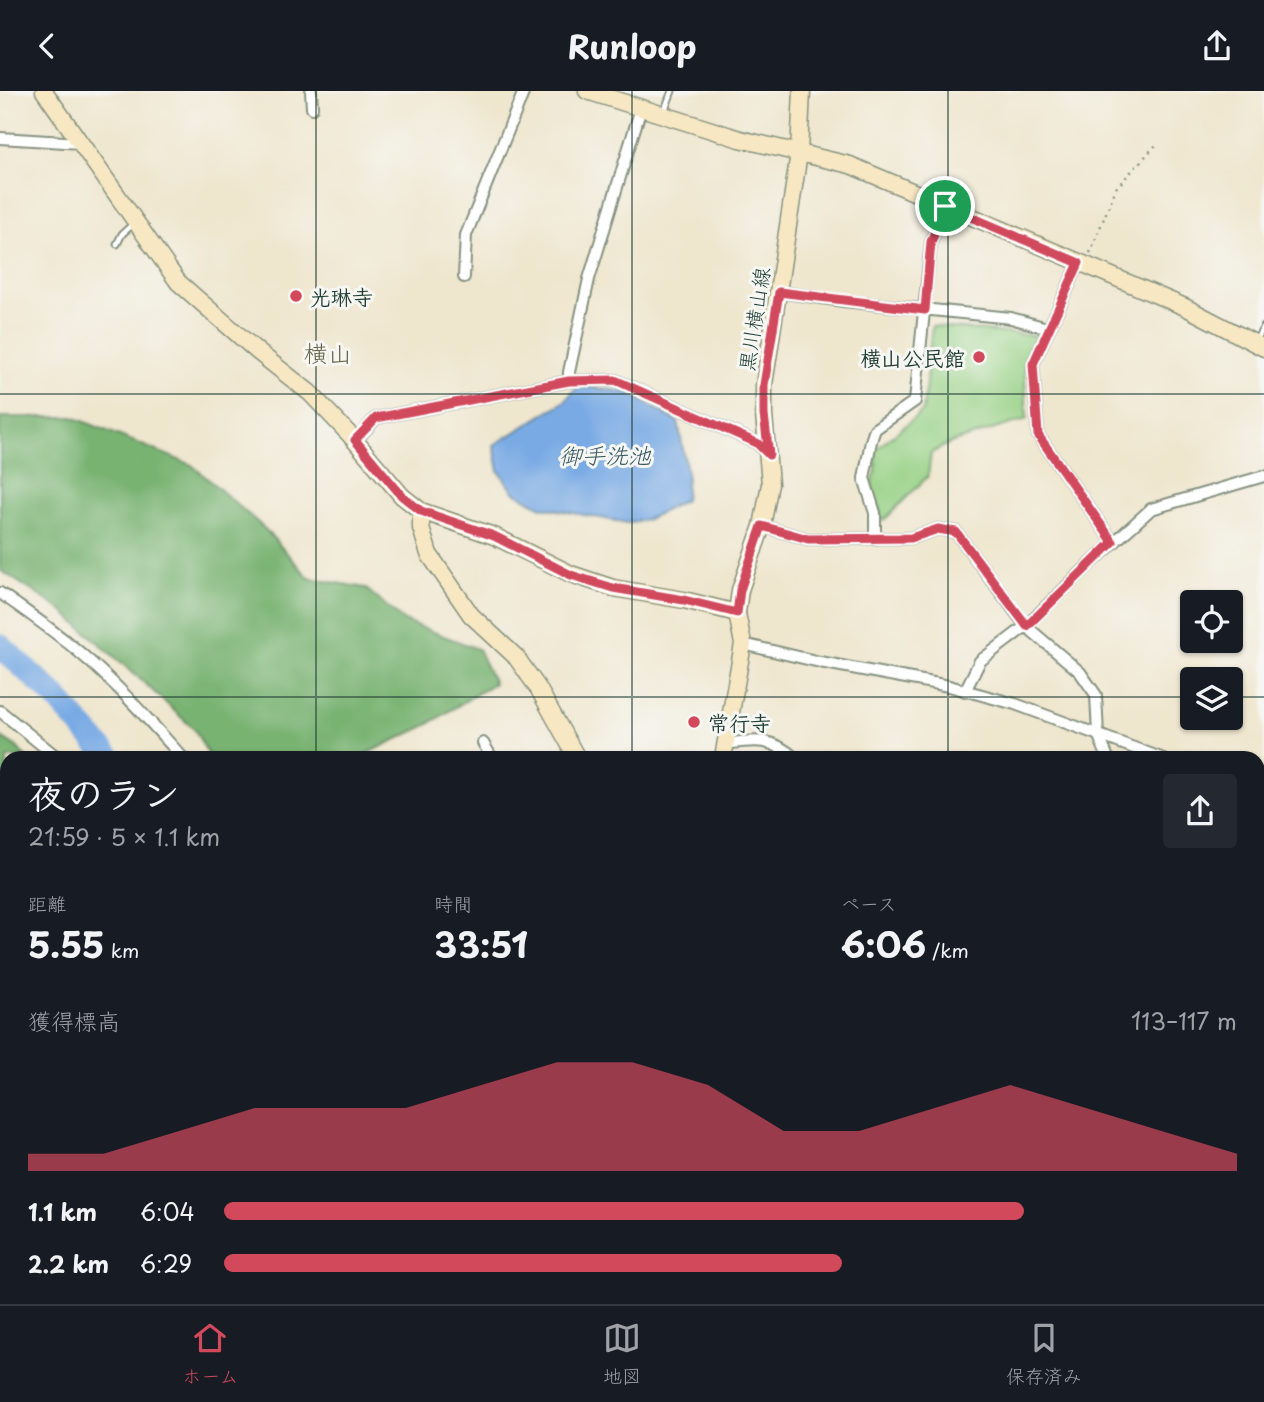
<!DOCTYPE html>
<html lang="ja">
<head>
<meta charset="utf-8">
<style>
	:root { --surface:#171b24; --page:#242831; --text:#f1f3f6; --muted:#9ea1a6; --line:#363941; --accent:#d1495b }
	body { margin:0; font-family:"Playpen Sans","Klee One",sans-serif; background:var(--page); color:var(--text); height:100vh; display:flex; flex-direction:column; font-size:26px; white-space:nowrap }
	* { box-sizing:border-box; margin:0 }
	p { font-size:23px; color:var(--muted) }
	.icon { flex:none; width:38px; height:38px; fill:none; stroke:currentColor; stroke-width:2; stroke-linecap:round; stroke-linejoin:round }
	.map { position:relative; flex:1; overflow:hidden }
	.drawer { position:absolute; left:0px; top:660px; width:1265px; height:555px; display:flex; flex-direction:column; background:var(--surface); border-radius:21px 21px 0 0; box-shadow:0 2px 5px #0004 }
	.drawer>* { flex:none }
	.buttons { position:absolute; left:1180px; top:499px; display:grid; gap:14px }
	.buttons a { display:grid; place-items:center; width:63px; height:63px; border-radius:7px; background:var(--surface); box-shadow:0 2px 5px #0004; font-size:35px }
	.pin { position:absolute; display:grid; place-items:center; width:60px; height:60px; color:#fff; margin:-30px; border:4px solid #fff; border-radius:50%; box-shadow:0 2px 7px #0007 }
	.round { display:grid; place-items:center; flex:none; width:74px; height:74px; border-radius:7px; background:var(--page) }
	.overview { display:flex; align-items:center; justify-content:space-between; height:119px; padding:0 28px }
	h1 { font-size:38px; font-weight:700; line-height:52px }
	.stats { display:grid; grid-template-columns:repeat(3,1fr); gap:10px; height:119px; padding:7px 28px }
	.stats div { display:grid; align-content:center }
	.stats b { font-size:35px; font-weight:700 }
	.stats small { font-size:19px; font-weight:400 }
	.stats p { font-size:19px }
	.chart { height:196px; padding:14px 28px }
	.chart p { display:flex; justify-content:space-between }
	.chart svg { width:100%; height:126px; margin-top:7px; fill:var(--accent); opacity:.7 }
	ul { padding:0 28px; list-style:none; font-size:23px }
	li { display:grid; grid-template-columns:112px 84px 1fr; align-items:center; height:52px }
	li i { height:18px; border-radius:9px; background:var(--accent) }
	header { display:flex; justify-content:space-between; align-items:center; height:91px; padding:0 28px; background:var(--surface); font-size:32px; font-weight:700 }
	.dock { display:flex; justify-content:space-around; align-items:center; height:98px; border-top:2px solid var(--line); background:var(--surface); font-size:19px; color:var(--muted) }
	.dock a { display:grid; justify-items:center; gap:4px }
	.dock .on { color:var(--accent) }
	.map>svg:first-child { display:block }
	.green { fill:#97d185; stroke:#5b875c; stroke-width:2 }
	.forest { fill:#79b372; stroke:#4c7853; stroke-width:2 }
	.water { fill:#79aae4; stroke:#4c748c; stroke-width:2 }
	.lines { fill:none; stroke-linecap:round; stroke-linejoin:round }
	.river { stroke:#79aae4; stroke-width:24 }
	.lane-casing { stroke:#879281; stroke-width:9 }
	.street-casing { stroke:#879281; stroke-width:14 }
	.secondary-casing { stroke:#879281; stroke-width:19 }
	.primary-casing { stroke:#879281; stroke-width:21 }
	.path { stroke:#879281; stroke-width:2.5; stroke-dasharray:2 5; stroke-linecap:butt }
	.lane { stroke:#fff; stroke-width:5 }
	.street { stroke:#fff; stroke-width:10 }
	.secondary { stroke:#f7e8c3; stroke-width:16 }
	.primary { stroke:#ecc569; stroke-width:18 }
	.route-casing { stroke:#fff; stroke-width:14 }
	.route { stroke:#d1495b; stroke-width:9 }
	.grid { fill:none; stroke:#1f3d34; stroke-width:2; stroke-opacity:0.55 }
	.poi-dot { fill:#d1495b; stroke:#f6f6f2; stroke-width:2.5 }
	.labels { text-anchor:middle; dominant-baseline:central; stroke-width:6; stroke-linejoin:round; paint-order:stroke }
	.poi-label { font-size:21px; font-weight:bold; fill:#1f3d34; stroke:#f6f6f2; text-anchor:start }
	.street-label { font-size:21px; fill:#1f3d34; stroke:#f6f6f2 }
	.water-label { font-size:23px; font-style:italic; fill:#365860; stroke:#f6f6f2 }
	.quarter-label { font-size:24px; fill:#636548; stroke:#f6f6f2 }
</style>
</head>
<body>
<header><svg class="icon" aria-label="back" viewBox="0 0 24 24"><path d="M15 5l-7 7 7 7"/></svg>Runloop<svg class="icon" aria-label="share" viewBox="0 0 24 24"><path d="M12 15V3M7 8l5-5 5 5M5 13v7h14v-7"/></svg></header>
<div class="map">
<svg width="1264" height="1213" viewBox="0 0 1264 1213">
	<rect width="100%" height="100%" fill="#f6f6f2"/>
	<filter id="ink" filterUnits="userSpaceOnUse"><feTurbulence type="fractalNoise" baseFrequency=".0143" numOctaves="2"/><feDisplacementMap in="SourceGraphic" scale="14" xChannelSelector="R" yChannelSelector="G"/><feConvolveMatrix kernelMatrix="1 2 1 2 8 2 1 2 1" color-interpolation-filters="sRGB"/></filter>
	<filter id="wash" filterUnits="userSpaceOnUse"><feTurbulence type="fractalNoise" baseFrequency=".00686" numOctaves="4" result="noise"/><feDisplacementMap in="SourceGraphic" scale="28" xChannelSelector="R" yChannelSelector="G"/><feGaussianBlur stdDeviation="1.57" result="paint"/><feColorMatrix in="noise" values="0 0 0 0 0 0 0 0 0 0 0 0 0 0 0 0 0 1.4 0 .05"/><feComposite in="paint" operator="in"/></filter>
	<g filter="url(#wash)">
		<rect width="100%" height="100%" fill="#efe6ce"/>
		<path class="green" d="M 932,235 L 1038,245 L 1024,274 L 1027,328 L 950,352 L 931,362 L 928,385 L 883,430 L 872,394 L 876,379 L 876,358 L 923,320 Z"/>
		<g class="forest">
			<path d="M 0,326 L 73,326 L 192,374 L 265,438 L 309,487 L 365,497 L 404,530 L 478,558 L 494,592 L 425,635 L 357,667 L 210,667 L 195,639 L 141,589 L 60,518 L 0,479 Z"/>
			<path d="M 0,645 L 17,656 L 26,667 L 7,667 L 7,888 L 0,889 Z"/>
		</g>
		<path class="water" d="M 578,295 L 627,301 L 678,331 L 687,381 L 685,409 L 648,428 L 627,432 L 542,416 L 514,401 L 499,380 L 494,354 L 565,310 Z"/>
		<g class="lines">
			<g class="river">
				<path d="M 0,555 L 53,603 L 110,667"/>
				<path d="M 1258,882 L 1264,881"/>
				<path d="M 502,1208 L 506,1213"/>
			</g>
		</g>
	</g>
	<g filter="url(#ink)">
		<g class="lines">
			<g class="lane-casing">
				<g id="lane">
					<path d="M 664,21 L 672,0"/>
					<path d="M 117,153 L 122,143 L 133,133"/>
					<path d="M 1256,249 L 1264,236"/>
				</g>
			</g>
			<g class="street-casing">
				<g id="street">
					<path d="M 311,0 L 312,17"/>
					<path d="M 0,47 L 81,52"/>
					<path d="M 1079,172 L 1033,273 L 1038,344 L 1113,451"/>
					<path d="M 464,186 L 466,144 L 524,0"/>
					<path d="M 779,201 L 843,210 L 1011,227 L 1047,237"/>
					<path d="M 569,290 L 569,281 L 589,188 L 641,17"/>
					<path d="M 355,350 L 376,327 L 569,290 L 615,289 L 757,352 L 767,362"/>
					<path d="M 762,435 L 808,448 L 911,447 L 938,438 L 956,441 L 1026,535 L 980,570 L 965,600"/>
					<path d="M 875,448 L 875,422 L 864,387 L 871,350 L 875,338 L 915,310 L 931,151 L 945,115"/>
					<path d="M 0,502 C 30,523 59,543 86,567 C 121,597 152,633 183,667"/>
					<path d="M 743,553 L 820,571 L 949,595 L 1015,613 L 1161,667"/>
					<path d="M 0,620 L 58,667"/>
					<path d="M 483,652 L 492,667"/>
					<path d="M 725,653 C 755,649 771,646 795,667"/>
					<path d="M 1108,667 L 1098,643 L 1096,604 L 1080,581 L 1026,535 L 1089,474 L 1151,418 L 1264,385"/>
					<path d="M 1258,700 L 1264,702"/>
				</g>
			</g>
			<g class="secondary-casing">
				<g id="secondary">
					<path d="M 44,0 L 178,191 L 258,261 L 310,302 L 350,344 L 402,405 L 421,420 L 494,445 L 571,483 L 613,497 L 684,509 L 737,522"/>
					<path d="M 587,0 L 740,48 L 850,74 L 1185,216 L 1264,257"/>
					<path d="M 421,420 L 421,437 L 429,463 L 471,524 L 516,566 L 538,597 L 577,667"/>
					<path d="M 723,667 L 743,553 L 737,522 L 740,499 L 762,435 L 770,393 L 764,324 L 764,294 L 799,62 L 802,0"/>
					<path d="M 0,1152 L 7,1169"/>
					<path d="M 15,1208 L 16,1213"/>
					<path d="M 656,1208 L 656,1213"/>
				</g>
			</g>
			<g class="primary-casing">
				<g id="primary">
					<path d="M 0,1093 L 7,1097"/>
					<path d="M 230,1208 L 242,1213"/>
				</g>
			</g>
			<g class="path">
				<path d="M 1090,162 L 1116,97 L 1156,54"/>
				<path d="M 176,1213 L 177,1208"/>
				<path d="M 882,1213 L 882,1208"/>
				<path d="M 1117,1213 L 1117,1208"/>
			</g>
			<use href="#lane" class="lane"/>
			<use href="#street" class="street"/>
			<use href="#secondary" class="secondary"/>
			<use href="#primary" class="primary"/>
		</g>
	</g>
	<g class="lines" filter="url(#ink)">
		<g class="route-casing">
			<path id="route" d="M 945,115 L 1079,172 L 1033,273 L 1038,344 L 1113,451 L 1027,535 L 956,441 L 938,438 L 911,447 L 808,448 L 762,435 L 740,499 L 737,522 L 684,509 L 613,497 L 571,484 L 494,445 L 421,420 L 402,405 L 355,349 L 376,327 L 569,290 L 615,289 L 757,352 L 769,364 L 764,324 L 764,294 L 779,201 L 925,219 L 931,151 Z"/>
		</g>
		<use href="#route" class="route"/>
	</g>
	<path class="grid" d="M 316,0 L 316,667M 632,0 L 632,667M 948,0 L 948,667M 0,303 L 1264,303M 0,606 L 1192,606M 1230,606 L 1264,606M 0,910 L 7,910M 1258,910 L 1264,910M 316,1208 L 316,1213M 632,1208 L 632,1213M 948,1208 L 948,1213"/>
	<g class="poi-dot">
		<circle cx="296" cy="205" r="7"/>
		<circle cx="979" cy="266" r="7"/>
		<circle cx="694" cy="631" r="7"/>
	</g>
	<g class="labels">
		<g class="poi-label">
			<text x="310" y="205">光琳寺</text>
			<text x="965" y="266" text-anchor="end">横山公民館</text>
			<text x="708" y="631">常行寺</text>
		</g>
		<g class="street-label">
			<text transform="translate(753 228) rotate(-81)">黒川横山線</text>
		</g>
		<g class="water-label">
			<text x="605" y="363">御手洗池</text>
		</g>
		<g class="quarter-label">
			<text x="328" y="261">横山</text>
		</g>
	</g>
</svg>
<div class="buttons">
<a><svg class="icon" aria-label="locate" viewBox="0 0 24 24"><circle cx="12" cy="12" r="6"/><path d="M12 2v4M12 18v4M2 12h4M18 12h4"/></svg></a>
<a><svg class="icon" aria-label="layers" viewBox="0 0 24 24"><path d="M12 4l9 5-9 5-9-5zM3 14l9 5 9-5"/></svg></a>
</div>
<div class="pin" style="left:945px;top:115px;background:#1e9e55"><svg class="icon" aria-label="arrive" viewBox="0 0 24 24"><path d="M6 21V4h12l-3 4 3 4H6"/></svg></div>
<section class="drawer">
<div class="overview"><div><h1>夜のラン</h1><p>21:59 · 5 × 1.1 km</p></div><a class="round"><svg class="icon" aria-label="share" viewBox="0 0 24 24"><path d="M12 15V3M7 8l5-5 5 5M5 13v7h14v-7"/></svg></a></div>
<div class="stats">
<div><p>距離</p><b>5.55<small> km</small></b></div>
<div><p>時間</p><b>33:51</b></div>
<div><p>ペース</p><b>6:06<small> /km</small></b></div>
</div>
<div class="chart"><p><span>獲得標高</span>113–117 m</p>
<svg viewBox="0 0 160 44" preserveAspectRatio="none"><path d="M0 44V38L10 38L20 30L30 22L40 22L50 22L60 14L70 6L80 6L90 14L100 30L110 30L120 22L130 14L140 22L150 30L160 38V44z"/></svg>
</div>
<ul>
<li><b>1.1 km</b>6:04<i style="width:79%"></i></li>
<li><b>2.2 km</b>6:29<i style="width:61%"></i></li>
</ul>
</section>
</div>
<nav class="dock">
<a class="on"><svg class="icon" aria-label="home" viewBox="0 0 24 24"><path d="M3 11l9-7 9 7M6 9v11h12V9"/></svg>ホーム</a>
<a><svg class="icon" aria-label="map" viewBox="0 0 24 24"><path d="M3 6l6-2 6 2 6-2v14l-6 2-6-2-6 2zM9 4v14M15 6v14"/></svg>地図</a>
<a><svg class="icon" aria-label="saved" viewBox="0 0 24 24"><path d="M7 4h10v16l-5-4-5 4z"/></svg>保存済み</a>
</nav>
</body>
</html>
